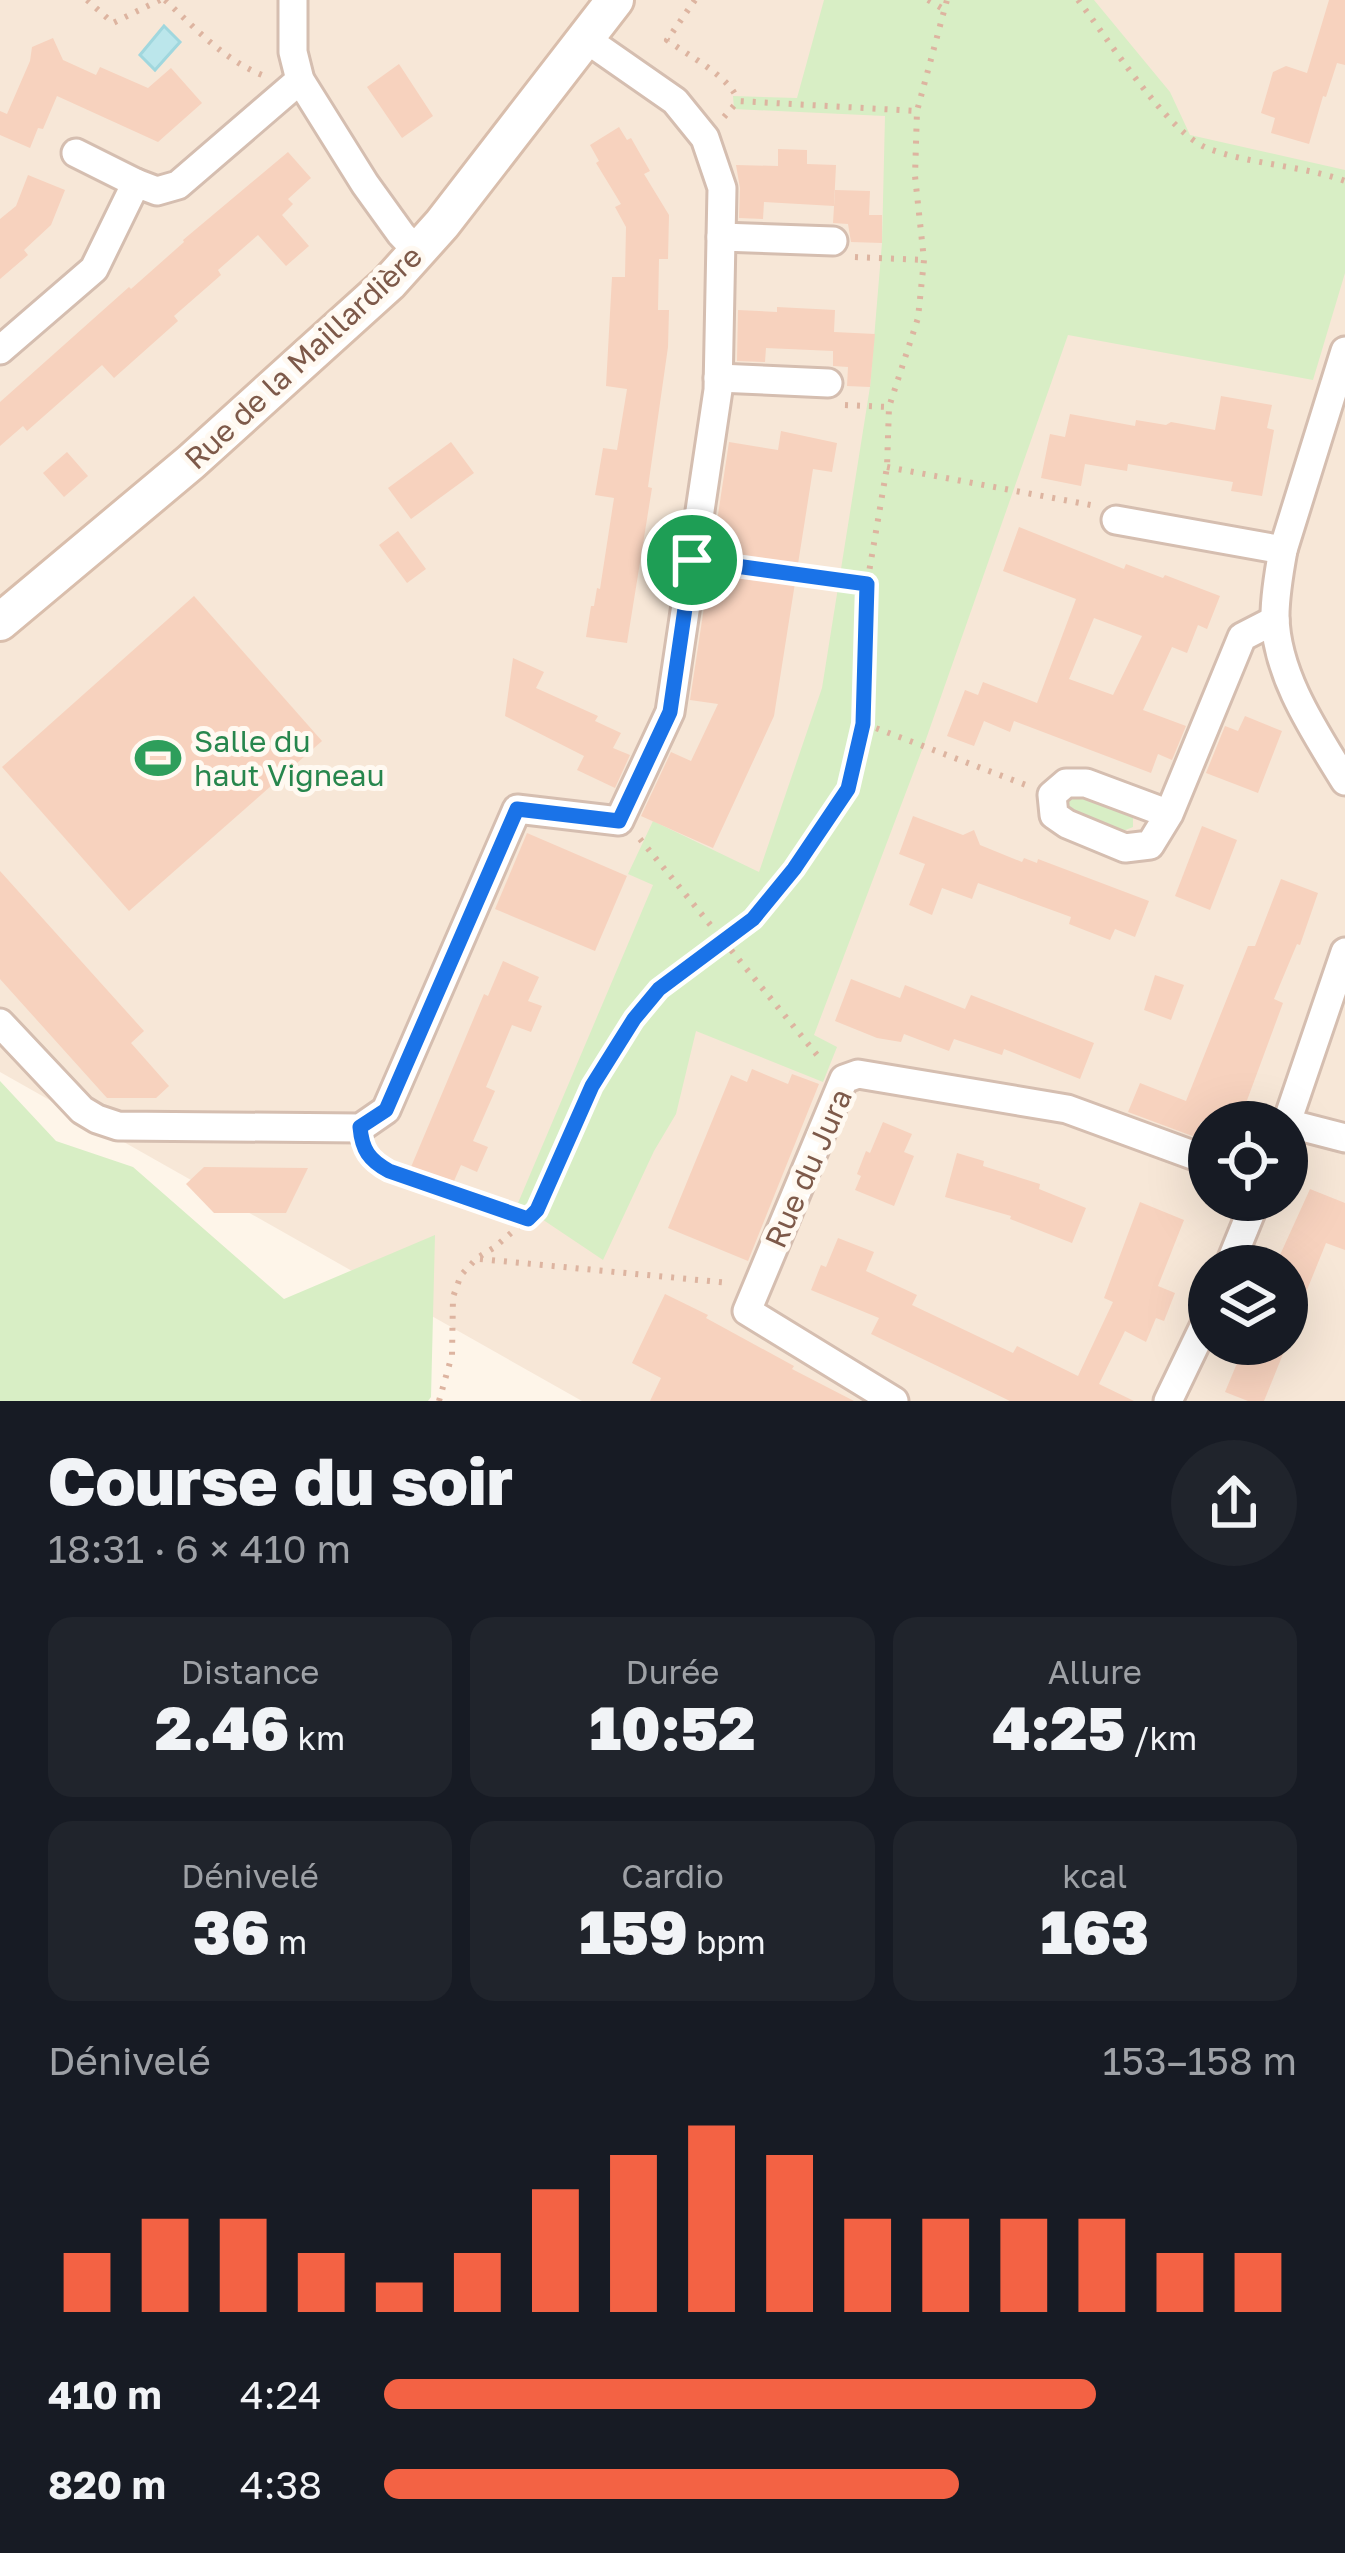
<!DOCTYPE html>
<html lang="fr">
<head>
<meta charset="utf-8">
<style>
	:root { --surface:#171b24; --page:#20242c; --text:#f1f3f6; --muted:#9ea1a6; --accent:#f36244 }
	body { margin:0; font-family:"Golos Text",sans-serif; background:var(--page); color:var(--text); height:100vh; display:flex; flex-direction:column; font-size:45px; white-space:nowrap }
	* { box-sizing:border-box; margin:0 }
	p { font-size:39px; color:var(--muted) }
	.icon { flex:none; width:66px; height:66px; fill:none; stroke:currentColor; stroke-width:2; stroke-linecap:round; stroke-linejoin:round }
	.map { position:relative; height:1401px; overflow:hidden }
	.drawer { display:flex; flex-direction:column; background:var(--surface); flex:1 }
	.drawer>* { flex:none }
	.tools { position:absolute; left:1188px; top:1101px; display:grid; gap:24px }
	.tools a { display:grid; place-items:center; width:120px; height:120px; border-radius:50%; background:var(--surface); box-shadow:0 12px 48px #0002; font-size:60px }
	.pin { position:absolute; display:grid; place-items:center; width:102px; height:102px; color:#fff; margin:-51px; border:6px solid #fff; border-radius:50%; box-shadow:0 3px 12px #0007 }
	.round { display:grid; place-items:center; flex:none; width:126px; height:126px; border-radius:63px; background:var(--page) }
	.headline { display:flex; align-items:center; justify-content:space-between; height:204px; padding:0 48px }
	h1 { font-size:66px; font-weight:800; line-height:90px }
	.figures { display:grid; grid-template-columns:repeat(3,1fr); gap:18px; height:204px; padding:12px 48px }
	.figures div { display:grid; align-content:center; border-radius:24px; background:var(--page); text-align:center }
	.figures b { font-size:60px; font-weight:800 }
	.figures small { font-size:33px; font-weight:400 }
	.figures p { font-size:33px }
	.chart { height:336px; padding:24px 48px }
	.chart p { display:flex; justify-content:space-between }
	.chart svg { width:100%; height:216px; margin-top:12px; stroke:var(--accent); stroke-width:6 }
	ul { padding:0 48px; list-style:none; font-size:39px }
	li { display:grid; grid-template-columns:192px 144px 1fr; align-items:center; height:90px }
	li i { height:30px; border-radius:15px; background:var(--accent) }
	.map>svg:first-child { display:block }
	.residential { fill:#f7e7d7; fill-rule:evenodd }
	.green { fill:#d8eec5 }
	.water { fill:#bbe6eb; stroke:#a0d7de; stroke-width:3 }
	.building { fill:#f7d2be; fill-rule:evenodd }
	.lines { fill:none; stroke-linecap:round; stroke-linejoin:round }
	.street-casing { stroke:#d5beb0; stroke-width:33 }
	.secondary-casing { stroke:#d9beac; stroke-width:42 }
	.path { stroke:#ddb4a0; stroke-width:6; stroke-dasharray:3 9; stroke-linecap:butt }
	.street { stroke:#fff; stroke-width:27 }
	.secondary { stroke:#fff; stroke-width:36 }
	.route-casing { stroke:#fff; stroke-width:24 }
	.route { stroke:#1a73e8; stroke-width:15 }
	.labels { text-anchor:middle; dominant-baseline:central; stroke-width:10; stroke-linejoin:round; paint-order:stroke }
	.street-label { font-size:30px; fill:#7d5949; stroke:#fff9f1 }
	.leisure-label { font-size:30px; fill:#27864d; stroke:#fff9f1; text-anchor:start }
</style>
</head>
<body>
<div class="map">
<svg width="1345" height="1401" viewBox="0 0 1345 1401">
	<rect width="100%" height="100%" fill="#fef5e9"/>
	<path class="residential" d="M 0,0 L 1345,0 L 1345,1401 L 582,1401 L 0,1072 ZM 1209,1122 L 1287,1122 L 1287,1200 L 1209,1200 ZM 1209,1266 L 1287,1266 L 1287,1344 L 1209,1344 Z"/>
	<g class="green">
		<path d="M 824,0 L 1094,0 L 1170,92 L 1190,135 L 1345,170 L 1345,273 L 1313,380 L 1068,335 L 925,742 L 814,1035 L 837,1047 L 823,1082 L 696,1031 L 676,1114 L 654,1151 L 603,1260 L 518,1203 L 653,885 L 628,874 L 653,821 L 759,872 L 822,688 L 870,387 L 882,243 L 885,116 L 734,109 L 733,96 L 797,98 Z"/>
		<path d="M 1071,793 L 1128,808 L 1133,817 L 1133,827 L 1118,833 C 1097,825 1060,820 1071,793 Z"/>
		<path d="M 0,1081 L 56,1141 L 133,1167 L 284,1299 L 435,1235 L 431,1397 L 428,1401 L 0,1401 Z"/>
	</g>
	<path class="water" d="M 164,26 L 180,42 L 155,70 L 140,55 Z"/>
	<g class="building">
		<path d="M 1329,0 L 1345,0 L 1345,65 L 1337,63 L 1326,97 L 1323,96 L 1309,144 L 1271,133 L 1275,118 L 1261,113 L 1273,72 L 1286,66 L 1307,73 Z"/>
		<path d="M 53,38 L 63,60 L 96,75 L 100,67 L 148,88 L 171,68 L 202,103 L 158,142 L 57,96 L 43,129 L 38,128 L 30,148 L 0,135 L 0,111 L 7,114 L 30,61 L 32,47 Z"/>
		<path d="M 399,64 L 433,116 L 402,138 L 367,87 Z"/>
		<path d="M 619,127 L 627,140 L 631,138 L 650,171 L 644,174 L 669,215 L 668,259 L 659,259 L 658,310 L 669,310 L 668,347 L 648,487 L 652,488 L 627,643 L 586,637 L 591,606 L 594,606 L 597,588 L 600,589 L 614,498 L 595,495 L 603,448 L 617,450 L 627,389 L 606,386 L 612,277 L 625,277 L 626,227 L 615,207 L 621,204 L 596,163 L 599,161 L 590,145 Z"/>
		<path d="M 778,149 L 807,150 L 807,164 L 836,165 L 834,206 L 764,202 L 763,219 L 739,218 L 740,188 L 736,165 L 778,166 Z"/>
		<path d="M 288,152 L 311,178 L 288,199 L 293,204 L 282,215 L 309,246 L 286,266 L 258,235 L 218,270 L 221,275 L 174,316 L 178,321 L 114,378 L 102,365 L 27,431 L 23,426 L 0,446 L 0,402 L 129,287 L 131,289 L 184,242 L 183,240 Z"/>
		<path d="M 28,175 L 65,190 L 51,225 L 24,250 L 28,255 L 0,279 L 0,219 L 16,206 Z"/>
		<path d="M 835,190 L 870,191 L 869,215 L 882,215 L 882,243 L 851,242 L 848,224 L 833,223 Z"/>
		<path d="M 777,307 L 835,310 L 834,332 L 875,334 L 870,387 L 847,386 L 848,367 L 833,366 L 833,351 L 766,348 L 765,362 L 737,361 L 738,310 L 777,312 Z"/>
		<path d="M 1221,396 L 1272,405 L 1267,428 L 1274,430 L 1262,496 L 1231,491 L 1233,482 L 1128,464 L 1127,471 L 1085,464 L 1081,486 L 1041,478 L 1050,434 L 1065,437 L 1070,414 L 1135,426 L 1136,420 L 1166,425 L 1171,422 L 1215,430 Z"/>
		<path d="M 781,431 L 837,443 L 832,472 L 813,469 L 774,716 L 713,848 L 641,816 L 671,752 L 691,761 L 718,704 L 690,700 L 729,442 L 778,450 Z"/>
		<path d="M 451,442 L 474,473 L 411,519 L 388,488 Z"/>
		<path d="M 67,452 L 88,476 L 64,497 L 43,473 Z"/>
		<path d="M 1019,527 L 1124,569 L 1126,564 L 1163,578 L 1165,575 L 1220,596 L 1207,629 L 1198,625 L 1187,653 L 1172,647 L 1143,710 L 1186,726 L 1172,760 L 1158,754 L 1151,773 L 1014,721 L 1010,732 L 984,721 L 974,746 L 947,736 L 965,690 L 978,695 L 983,682 L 1037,703 L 1076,599 L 1003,571 ZM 1094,618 L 1142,636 L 1113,695 L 1069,679 Z"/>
		<path d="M 398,531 L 426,569 L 407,583 L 379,545 Z"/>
		<path d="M 194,596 L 322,741 L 129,911 L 2,767 Z"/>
		<path d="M 513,658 L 544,672 L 536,688 L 598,716 L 595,721 L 621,733 L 613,748 L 630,755 L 615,788 L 577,770 L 584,756 L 505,716 Z"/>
		<path d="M 1245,716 L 1282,731 L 1258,793 L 1206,773 L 1225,726 L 1238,731 Z"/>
		<path d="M 913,816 L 963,835 L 974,830 L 980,845 L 1022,862 L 1024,858 L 1037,863 L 1038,859 L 1149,901 L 1135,937 L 1115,929 L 1110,940 L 1069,924 L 1071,917 L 978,883 L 972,899 L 942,888 L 932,915 L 909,905 L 925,864 L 899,854 Z"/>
		<path d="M 1202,826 L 1237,840 L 1210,910 L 1175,896 Z"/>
		<path d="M 527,833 L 627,876 L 595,951 L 495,909 Z"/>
		<path d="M 0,871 L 144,1031 L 131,1043 L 169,1086 L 156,1098 L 107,1098 L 0,979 Z"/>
		<path d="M 1281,879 L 1318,893 L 1300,945 L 1297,944 L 1274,999 L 1283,1003 L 1239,1122 L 1201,1122 L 1195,1137 L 1128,1112 L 1140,1083 L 1186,1101 L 1248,946 L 1255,946 Z"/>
		<path d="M 503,961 L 539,977 L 528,1001 L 542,1006 L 531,1032 L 512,1025 L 486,1087 L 495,1091 L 473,1141 L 488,1147 L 477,1172 L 461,1165 L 454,1181 L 411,1167 L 484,994 L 488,996 Z"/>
		<path d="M 1155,975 L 1184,985 L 1171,1020 L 1144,1010 Z"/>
		<path d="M 851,979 L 900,998 L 905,985 L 965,1009 L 971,995 L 1094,1043 L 1080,1079 L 1004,1049 L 1002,1055 L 954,1039 L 949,1051 L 904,1034 L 901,1042 L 877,1038 L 835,1021 Z"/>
		<path d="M 752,1069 L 788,1084 L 792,1074 L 819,1084 L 748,1261 L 668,1228 L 731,1075 L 747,1082 Z"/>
		<path d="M 883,1122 L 912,1134 L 904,1152 L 914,1156 L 894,1206 L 855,1190 L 861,1176 L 857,1174 L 866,1151 L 870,1153 Z"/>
		<path d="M 957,1153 L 984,1161 L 983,1166 L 1040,1184 L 1039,1189 L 1086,1208 L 1072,1243 L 1010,1219 L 1011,1216 L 945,1197 Z"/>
		<path d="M 204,1167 L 308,1168 L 286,1213 L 214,1213 L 186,1184 Z"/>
		<path d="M 1310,1189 L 1345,1203 L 1345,1250 L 1326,1243 L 1288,1337 L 1287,1266 L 1275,1266 Z"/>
		<path d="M 1140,1202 L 1184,1220 L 1158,1286 L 1175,1293 L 1164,1321 L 1156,1318 L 1146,1342 L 1125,1331 L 1099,1384 L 1134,1401 L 1010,1401 L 871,1334 L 879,1318 L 811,1290 L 821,1265 L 826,1267 L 838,1238 L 874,1252 L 866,1271 L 917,1295 L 912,1305 L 1013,1353 L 1017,1346 L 1078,1376 L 1113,1302 L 1104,1298 Z"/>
		<path d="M 665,1294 L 708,1315 L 706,1318 L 794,1366 L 792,1369 L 854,1401 L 650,1401 L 661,1378 L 632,1363 Z"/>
		<path d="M 1245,1344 L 1287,1344 L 1264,1401 L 1248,1401 L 1225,1392 Z"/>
	</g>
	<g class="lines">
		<g class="street-casing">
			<g id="street">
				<path d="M 293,0 L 293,52 L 300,80 L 365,184 L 401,234 L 418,252"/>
				<path d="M 76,153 L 136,183"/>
				<path d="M 721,237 L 833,241"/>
				<path d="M 0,350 L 94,269 L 136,183 L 157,191 L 178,185 L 300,80"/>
				<path d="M 1345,351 L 1283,550 C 1279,572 1275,594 1275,616 C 1276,675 1315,732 1345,781"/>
				<path d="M 718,378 L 828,383"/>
				<path d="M 1116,520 L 1283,550"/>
				<path d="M 1169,814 L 1086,783 L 1066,783 L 1052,795 L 1054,815 L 1067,824 L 1125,848 L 1150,845 L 1169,814 L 1242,637 L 1275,620"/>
				<path d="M 0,1023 L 82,1110 L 97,1119 L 118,1126 L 360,1128 L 386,1110 L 517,809 L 619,821 L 670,712 L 718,390 L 722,188 L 705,138 L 675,101 L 586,39"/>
				<path d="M 1287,1122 L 1345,952"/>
				<path d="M 1287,1123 L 1345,1138"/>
				<path d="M 1229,1266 L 1256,1200"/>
				<path d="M 894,1401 L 747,1311 L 844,1079 L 858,1074 L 1067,1109 L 1209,1161"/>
				<path d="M 1168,1401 L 1209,1316"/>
			</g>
		</g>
		<g class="secondary-casing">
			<path id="secondary" d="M 0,622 L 191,462 L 389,283 L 442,224 L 615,0"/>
		</g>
		<g class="path">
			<path d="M 87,0 L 113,23 L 160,0"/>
			<path d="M 165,0 C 196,29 223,59 262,75"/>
			<path d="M 695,0 L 667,40 C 687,55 731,77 738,101"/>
			<path d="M 928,0 L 945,10"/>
			<path d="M 1078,0 C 1107,37 1167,132 1207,148 C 1251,165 1301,165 1345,181"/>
			<path d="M 724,117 L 738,101 L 917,111"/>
			<path d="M 855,257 L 924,260"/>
			<path d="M 845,405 L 889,407"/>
			<path d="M 887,467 L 1096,506"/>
			<path d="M 716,564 L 867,584"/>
			<path d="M 865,724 L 1026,785"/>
			<path d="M 640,839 L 822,1061"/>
			<path d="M 367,1154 L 373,1162 L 389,1171 L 528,1219"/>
			<path d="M 480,1259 L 730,1283"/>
			<path d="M 439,1401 L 452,1355 L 453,1297 L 461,1275 L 477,1258 L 495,1247 L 537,1210 L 592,1086 L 634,1019 L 659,989 L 753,919 L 794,869 L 848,789 L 863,724 L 867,584 L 887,467 L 889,407 L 918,318 L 924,260 L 915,176 L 917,111 L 947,0"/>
		</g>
		<use href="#street" class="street"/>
		<use href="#secondary" class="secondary"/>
	</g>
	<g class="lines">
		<g class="route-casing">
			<path id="route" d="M 692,560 L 867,584 L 863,724 L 848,789 L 794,869 L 753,919 L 659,989 L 634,1019 L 592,1086 L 537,1210 L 528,1219 L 389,1171 C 369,1160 362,1150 360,1127 L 386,1110 L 517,809 L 619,821 L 670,712 Z"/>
		</g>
		<use href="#route" class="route"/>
	</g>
	<defs>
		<g id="stadium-bare" transform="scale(3.6)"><path d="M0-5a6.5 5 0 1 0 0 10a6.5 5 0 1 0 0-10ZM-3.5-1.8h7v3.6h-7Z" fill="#2e9e5b" stroke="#fff9f1" stroke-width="2.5" paint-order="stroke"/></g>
	</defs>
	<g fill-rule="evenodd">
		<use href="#stadium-bare" x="158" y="758"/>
	</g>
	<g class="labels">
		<g class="street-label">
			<text transform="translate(303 357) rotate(-43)">Rue de la Maillardière</text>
			<text transform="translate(808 1168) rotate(-66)">Rue du Jura</text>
		</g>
		<g class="leisure-label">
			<text x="194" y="741">Salle du<tspan x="194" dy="34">haut Vigneau</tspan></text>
		</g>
	</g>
</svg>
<div class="tools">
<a><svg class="icon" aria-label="locate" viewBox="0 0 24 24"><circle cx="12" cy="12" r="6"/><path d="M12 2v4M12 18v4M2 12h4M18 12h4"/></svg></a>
<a><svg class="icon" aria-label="layers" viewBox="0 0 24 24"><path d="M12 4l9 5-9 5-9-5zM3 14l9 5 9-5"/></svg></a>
</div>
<div class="pin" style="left:692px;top:560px;background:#1e9e55"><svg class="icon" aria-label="arrive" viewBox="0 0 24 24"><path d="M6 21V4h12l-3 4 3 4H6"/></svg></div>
</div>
<section class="drawer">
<div class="headline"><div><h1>Course du soir</h1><p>18:31 · 6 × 410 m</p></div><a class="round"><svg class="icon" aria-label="share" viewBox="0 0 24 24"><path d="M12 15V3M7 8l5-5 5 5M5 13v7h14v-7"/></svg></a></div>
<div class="figures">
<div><p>Distance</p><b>2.46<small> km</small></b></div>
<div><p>Durée</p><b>10:52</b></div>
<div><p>Allure</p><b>4:25<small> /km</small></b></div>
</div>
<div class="figures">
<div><p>Dénivelé</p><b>36<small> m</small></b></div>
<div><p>Cardio</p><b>159<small> bpm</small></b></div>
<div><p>kcal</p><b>163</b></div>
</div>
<div class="chart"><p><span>Dénivelé</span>153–158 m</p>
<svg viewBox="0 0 160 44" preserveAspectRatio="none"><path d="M5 44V32M15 44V25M25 44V25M35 44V32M45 44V38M55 44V32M65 44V19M75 44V12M85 44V6M95 44V12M105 44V25M115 44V25M125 44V25M135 44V25M145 44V32M155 44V32"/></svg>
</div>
<ul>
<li><b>410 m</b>4:24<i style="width:78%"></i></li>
<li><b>820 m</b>4:38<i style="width:63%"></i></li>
</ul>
</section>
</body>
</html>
